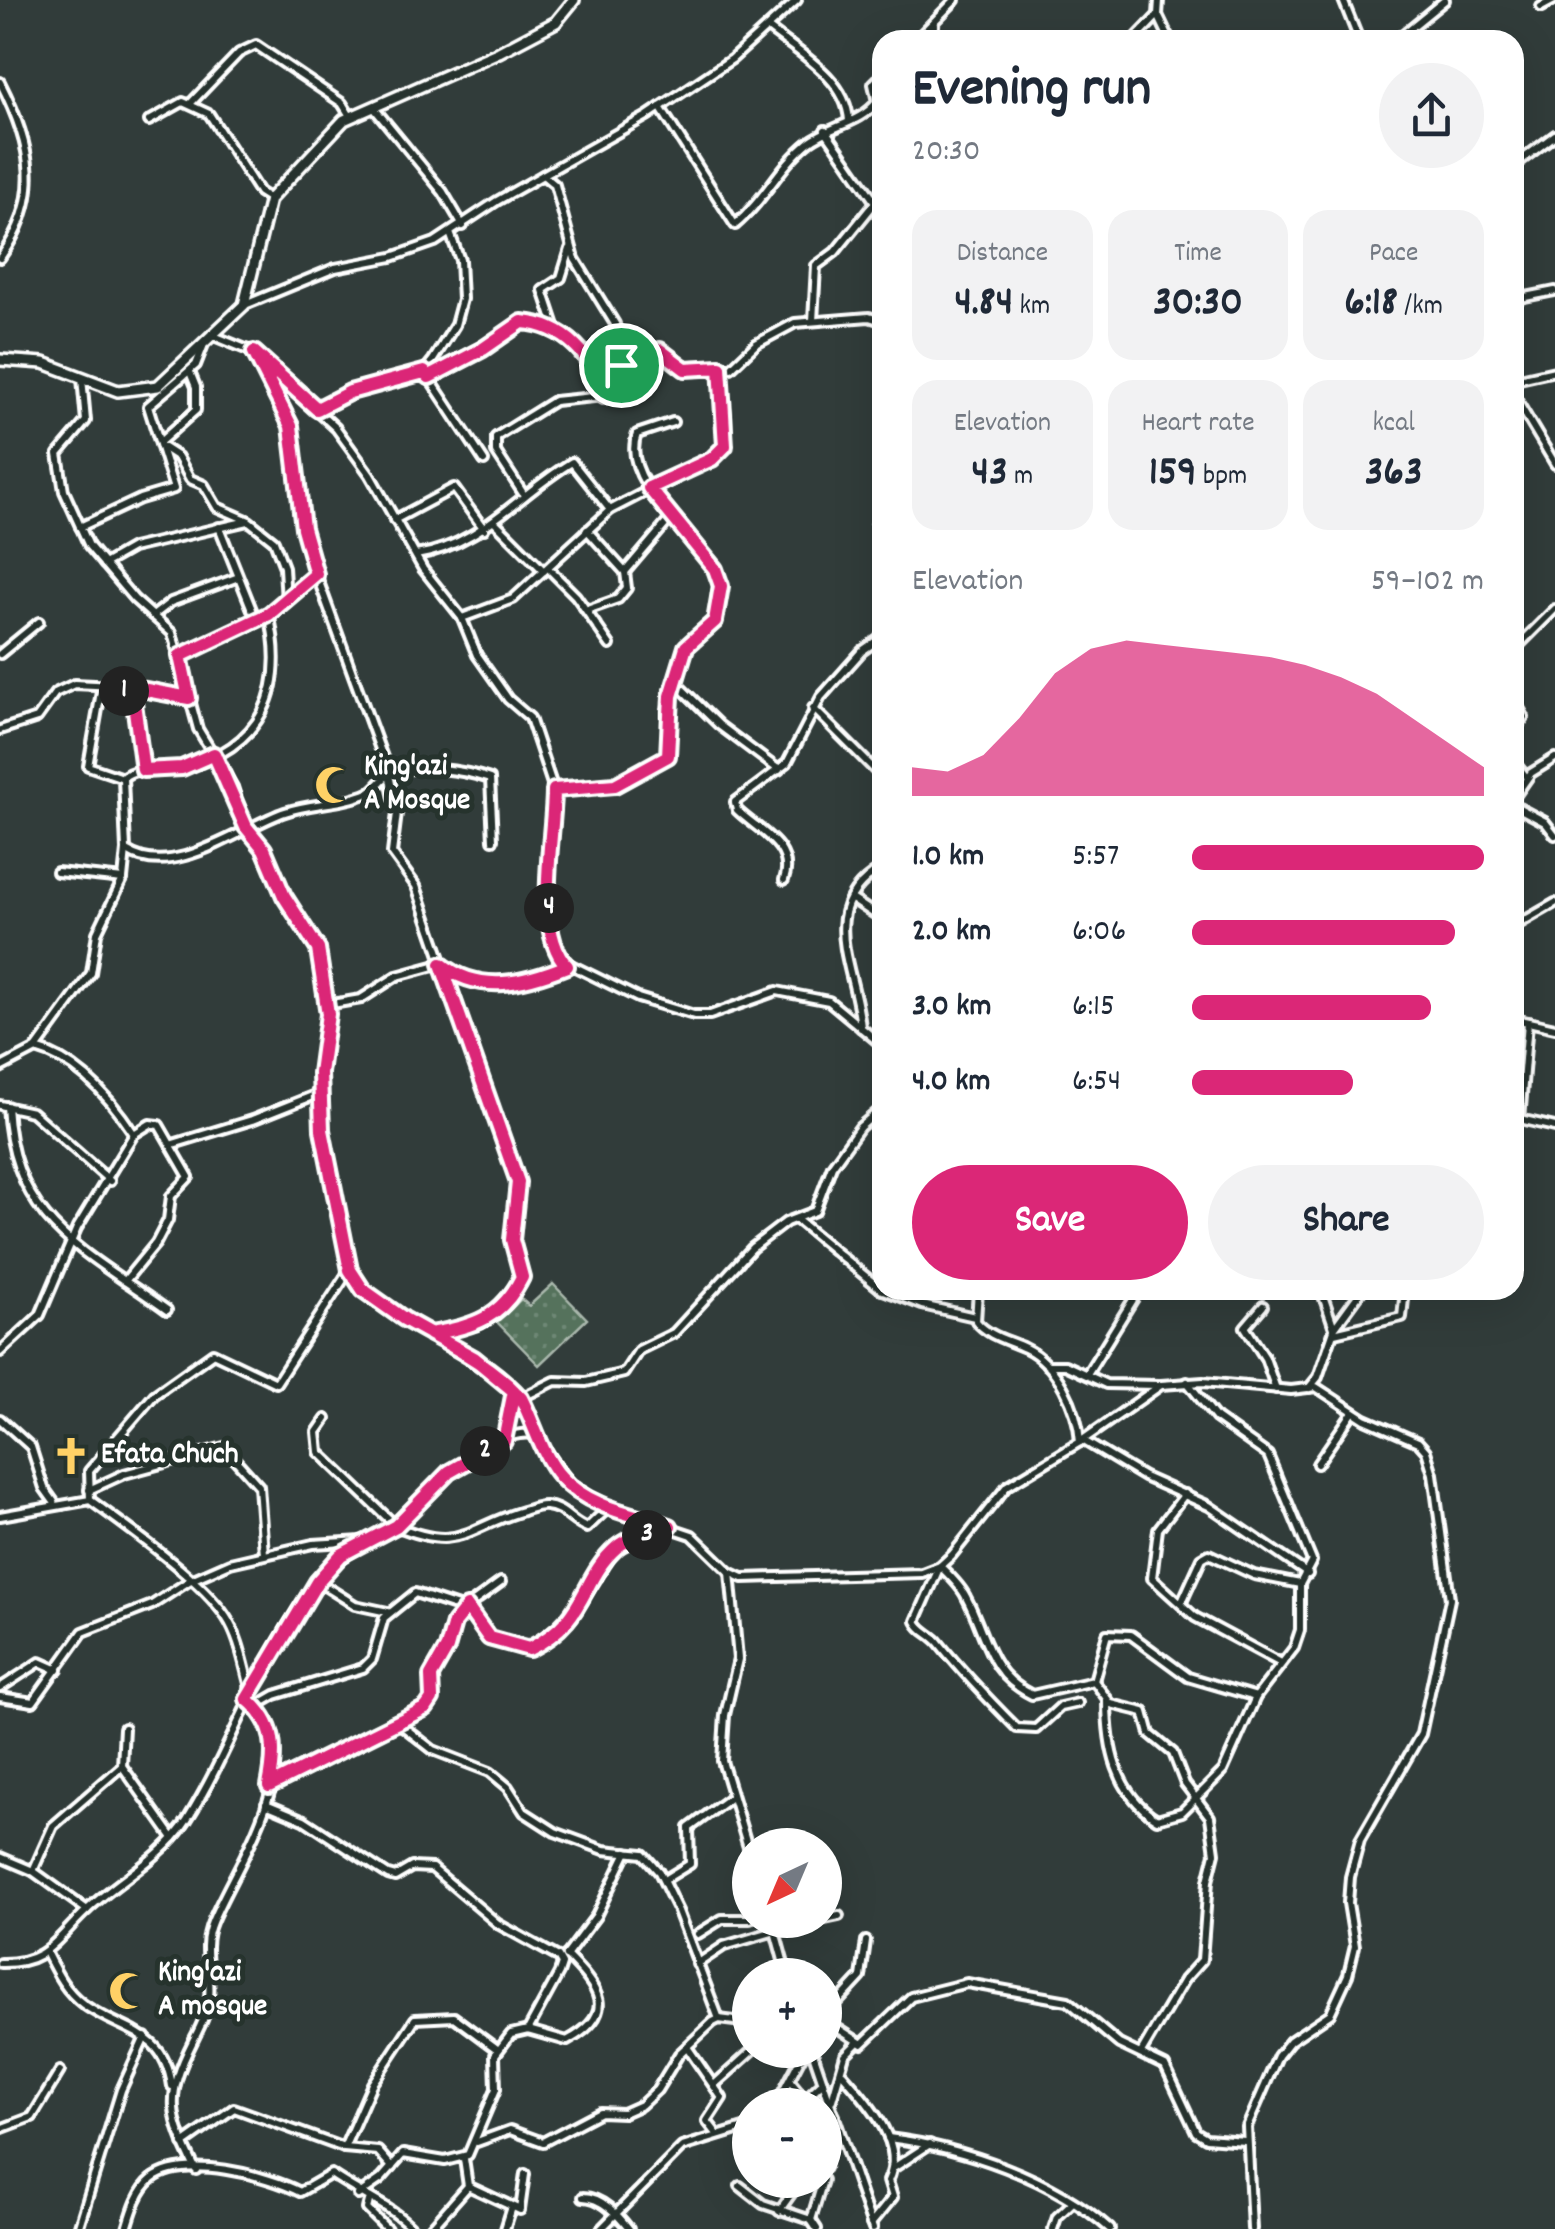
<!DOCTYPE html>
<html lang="en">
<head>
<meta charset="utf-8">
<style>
	:root { --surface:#fff; --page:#f2f2f3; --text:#1f2937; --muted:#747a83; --accent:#db2777 }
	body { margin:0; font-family:Dekko,sans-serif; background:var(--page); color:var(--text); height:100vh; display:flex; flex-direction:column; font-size:38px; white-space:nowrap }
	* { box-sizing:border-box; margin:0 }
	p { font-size:32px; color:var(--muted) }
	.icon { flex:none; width:55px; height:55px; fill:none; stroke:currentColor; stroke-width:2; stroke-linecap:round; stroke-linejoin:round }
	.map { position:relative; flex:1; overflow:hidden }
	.side { position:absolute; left:872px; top:30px; width:652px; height:1270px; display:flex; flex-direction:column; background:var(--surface); border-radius:30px; box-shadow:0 10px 40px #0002 }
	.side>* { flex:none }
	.needle { width:65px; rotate:224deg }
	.buttons { position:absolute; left:732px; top:1828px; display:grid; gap:20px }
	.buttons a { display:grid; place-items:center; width:110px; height:110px; border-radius:50%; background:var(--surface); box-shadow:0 10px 40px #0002; font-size:50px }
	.pin { position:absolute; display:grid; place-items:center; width:85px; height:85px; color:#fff; margin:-42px; border:5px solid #fff; border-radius:50%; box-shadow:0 2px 10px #0007 }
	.km { position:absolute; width:50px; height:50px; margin:-25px; border-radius:50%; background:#222; color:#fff; font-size:28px; line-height:50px; text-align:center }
	.round { display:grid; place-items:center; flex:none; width:105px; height:105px; border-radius:52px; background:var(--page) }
	.summary { display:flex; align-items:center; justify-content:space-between; height:170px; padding:0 40px }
	h1 { font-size:55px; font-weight:800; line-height:75px }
	.figures { display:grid; grid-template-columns:repeat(3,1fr); gap:15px; height:170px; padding:10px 40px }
	.figures div { display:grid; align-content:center; border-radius:25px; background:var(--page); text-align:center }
	.figures b { font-size:42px; font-weight:800 }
	.figures small { font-size:28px; font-weight:400 }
	.figures p { font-size:28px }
	.chart { height:280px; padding:20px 40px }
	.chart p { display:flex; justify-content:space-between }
	.chart svg { width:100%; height:180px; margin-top:10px; fill:var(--accent); opacity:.7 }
	.primary-button { display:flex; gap:20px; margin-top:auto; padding:20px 40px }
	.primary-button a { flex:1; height:115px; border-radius:60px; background:var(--accent); color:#fff; font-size:40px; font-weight:800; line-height:115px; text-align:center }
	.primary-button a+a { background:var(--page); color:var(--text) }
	ul { padding:0 40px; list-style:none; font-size:32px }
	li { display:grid; grid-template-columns:160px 120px 1fr; align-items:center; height:75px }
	li i { height:25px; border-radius:12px; background:var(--accent) }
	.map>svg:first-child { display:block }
	.park { fill:url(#park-dots); stroke:#aab8ad; stroke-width:2.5 }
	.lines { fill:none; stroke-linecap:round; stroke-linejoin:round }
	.minor-casing { stroke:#fff; stroke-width:14 }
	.tertiary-casing { stroke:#fff; stroke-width:16 }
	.minor { stroke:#26332d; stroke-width:6 }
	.tertiary { stroke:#26332d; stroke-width:9 }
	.route-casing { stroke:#fff; stroke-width:20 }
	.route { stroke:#db2777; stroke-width:12 }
	.labels { text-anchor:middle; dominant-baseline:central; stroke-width:10; stroke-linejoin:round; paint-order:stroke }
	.poi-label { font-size:30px; font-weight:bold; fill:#fff; stroke:#26332d; text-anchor:start }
</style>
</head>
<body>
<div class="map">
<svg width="1555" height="2229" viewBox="0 0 1555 2229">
	<defs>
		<pattern id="park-dots" width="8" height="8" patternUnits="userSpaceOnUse" patternTransform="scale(2.5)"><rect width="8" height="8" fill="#54725b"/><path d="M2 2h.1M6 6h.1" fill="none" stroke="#6e8774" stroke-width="1.8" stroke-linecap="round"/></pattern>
	</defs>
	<rect width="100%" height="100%" fill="#313c3a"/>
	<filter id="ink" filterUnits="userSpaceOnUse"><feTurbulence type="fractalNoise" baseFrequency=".01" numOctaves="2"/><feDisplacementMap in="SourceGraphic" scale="20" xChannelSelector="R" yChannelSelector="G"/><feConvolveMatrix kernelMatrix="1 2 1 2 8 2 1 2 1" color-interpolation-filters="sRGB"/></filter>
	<g filter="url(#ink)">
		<path class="park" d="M 553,1284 L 587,1319 L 539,1365 L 497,1322 L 521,1299 L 529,1306 Z"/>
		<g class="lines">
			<g class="minor-casing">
				<g id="minor">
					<path d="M 1343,0 L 1359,40"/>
					<path d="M 1541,7 L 1554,0"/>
					<path d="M 1158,15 L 1170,40"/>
					<path d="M 768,28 C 798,52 847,79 849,121"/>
					<path d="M 916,40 L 955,0"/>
					<path d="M 933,40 L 934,25"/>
					<path d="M 1134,40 L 1158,15 L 1159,0"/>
					<path d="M 1396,40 L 1445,0"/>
					<path d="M 0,82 C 32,145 44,197 0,258"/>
					<path d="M 190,104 L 239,53 L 256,45 L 342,103 L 350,116"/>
					<path d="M 660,107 L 735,225 C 764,201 779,166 809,142 C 830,126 861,123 877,102 L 873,84 L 882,75"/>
					<path d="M 374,108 L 443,192 L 463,226"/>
					<path d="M 149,121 L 183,102 L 209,114 L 259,192 L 270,199"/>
					<path d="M 825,130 L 875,202"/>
					<path d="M 1515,165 L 1555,135"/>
					<path d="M 1515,299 L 1555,291"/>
					<path d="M 245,305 L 335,268 L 392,257 L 435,242 L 497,201 L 647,116 L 732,59 L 797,0"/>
					<path d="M 813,321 L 816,266 L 835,252 L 882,194"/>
					<path d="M 557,332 L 543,290 L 561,278 L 570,249"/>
					<path d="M 214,336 L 253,352 L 336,428 L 370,475 L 423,569 L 462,618 L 477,655 L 508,699 L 530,718 L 554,790 L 548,901 L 552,942 L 561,960 L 638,998 L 694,1015 L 710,1015 L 777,991 L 829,1001 L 882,1045"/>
					<path d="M 257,358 L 291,426 L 307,549 L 389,774 L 397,813 L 392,853 L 416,886 L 518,1182 L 512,1240 L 522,1277 L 493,1316 L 480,1324 L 431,1334"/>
					<path d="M 621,365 L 659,350 L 685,369 L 731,368 L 756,344 L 795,323 L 869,317 L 882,321"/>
					<path d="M 428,376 L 484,461"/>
					<path d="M 429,377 L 526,322 C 569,333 592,354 604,396"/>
					<path d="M 82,378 L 86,421 L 58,454 L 64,491 L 89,546 L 134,599 L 172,633 L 198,729 L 233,787 L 243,822 L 263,849 L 284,896 L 317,949 L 328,1014 L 320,1073 L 322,1130 L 350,1269 L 363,1289 L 404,1319 L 499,1375 L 521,1398 L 539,1437"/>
					<path d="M 1515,380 L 1555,371"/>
					<path d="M 1515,397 L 1555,464"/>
					<path d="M 317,409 L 366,386 L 421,375 L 433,360 L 455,325 L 462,299 L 460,260 L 450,233"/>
					<path d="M 160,442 L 196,410 L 196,387 L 190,372"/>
					<path d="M 161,446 L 178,457 L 190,479 L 204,485 L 217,507 L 249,521 L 274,541 L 284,567 L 286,602"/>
					<path d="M 524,495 L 496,452 L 496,437 L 554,401 L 604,396 L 626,387 L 615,324 L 575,259 L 555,185 L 543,175"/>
					<path d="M 394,520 L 454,488 L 484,529"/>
					<path d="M 494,521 L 544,571"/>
					<path d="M 876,525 L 882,520"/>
					<path d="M 80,527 L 140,499 L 174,489 L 148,406 L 196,365 L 203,347"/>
					<path d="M 219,527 L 257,622"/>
					<path d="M 587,530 L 625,572 L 627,588 L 618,599 L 587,610"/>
					<path d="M 416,555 C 480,546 518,494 572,462 L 610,510"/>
					<path d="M 104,564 L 132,548 L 248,521"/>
					<path d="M 548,568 L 576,596 L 610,645"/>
					<path d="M 625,572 L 670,519"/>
					<path d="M 153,616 L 171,602 L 236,578"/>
					<path d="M 462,618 L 513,599 L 610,510 L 717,455 C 734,435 722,393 720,367"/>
					<path d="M 1515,649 L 1555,609"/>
					<path d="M 0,654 L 39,622"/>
					<path d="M 180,656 L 269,614 L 316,574"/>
					<path d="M 677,684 L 719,725 L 779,770"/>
					<path d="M 102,686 L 88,766 L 123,778"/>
					<path d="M 125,686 L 124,696 L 134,703 L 143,770"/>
					<path d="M 1515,701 L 1524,717 L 1515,730"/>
					<path d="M 813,708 L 882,777"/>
					<path d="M 0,730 L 37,718 L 55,693 L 74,684 L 137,687 L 189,698"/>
					<path d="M 1515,763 L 1527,778"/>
					<path d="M 554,790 L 615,785 L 668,756 L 667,711 L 686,647 L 715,621 L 719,577 C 700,541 618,481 637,434 L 673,422"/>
					<path d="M 1515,796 L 1531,773 L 1555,758"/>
					<path d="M 1515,806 L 1545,822 L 1555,835"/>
					<path d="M 127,851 C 174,881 243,826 285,812 C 311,803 344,804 368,793 C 377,789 382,777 391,774 C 418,763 463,770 490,779 L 493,840"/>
					<path d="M 57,872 L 123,879"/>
					<path d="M 784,880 C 796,846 757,830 737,810 L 735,802 L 787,763 L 821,697 L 862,651 L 882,637"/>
					<path d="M 852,899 L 882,919"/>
					<path d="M 1515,926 L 1555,903"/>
					<path d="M 446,968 C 484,994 527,982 567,966"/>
					<path d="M 326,1005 L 361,999 L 397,976 L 441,964"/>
					<path d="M 1515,1019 L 1555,1028"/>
					<path d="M 861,1028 C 856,967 813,908 882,868"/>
					<path d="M 36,1049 L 91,973 L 97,933 L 123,879 L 126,850 L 123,778 C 136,764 164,773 182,768 C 263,748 287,689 269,614"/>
					<path d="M 0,1068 L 36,1049 C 77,1060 111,1099 134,1134 L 77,1228 L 40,1315 L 0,1352"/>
					<path d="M 0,1105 L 32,1112 L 110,1181"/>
					<path d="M 7,1106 C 13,1222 83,1250 167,1310"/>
					<path d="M 1515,1118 L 1555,1127"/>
					<path d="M 1520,1120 L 1528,1022"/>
					<path d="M 173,1144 L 252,1120 L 320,1093"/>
					<path d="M 796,1219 L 882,1290"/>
					<path d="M 125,1281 L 156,1243 L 168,1220 L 171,1196 L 189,1177 L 159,1125 L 150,1124 L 134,1134"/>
					<path d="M 883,1290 L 922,1305 L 975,1317"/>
					<path d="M 1321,1290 L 1334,1328"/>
					<path d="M 1263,1306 L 1245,1327 L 1265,1358 L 1276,1389"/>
					<path d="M 1334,1333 L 1402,1317 L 1405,1290"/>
					<path d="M 1047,1365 L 1065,1365 L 1106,1384 L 1159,1385"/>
					<path d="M 1087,1374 L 1139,1290"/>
					<path d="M 1309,1388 L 1318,1377 L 1335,1327 L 1362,1290"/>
					<path d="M 521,1398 L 555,1381 L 586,1382 L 624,1373 L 639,1350 L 674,1333 L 752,1248 L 786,1222 L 815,1211 L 832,1166 L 860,1127 L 882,1108"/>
					<path d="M 0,1419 L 31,1447 L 44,1488 L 54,1502"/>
					<path d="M 326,1419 L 317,1432 L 319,1452 L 396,1526 C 461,1553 465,1528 523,1511 C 530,1509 538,1505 546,1506 C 563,1507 572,1523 587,1528 L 609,1507"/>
					<path d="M 504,1440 L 514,1391"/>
					<path d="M 1084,1441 L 1144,1477 L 1209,1506 L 1308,1574"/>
					<path d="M 1080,1442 L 1161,1385 L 1203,1382 L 1291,1390 L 1316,1387 L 1365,1419 L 1418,1442 L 1426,1451 L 1433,1474 L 1450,1599 L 1421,1734 L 1360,1840 L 1350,1877 L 1348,1903 L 1355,1946 L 1348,1975 L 1330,2014 L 1290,2041 L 1278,2056 L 1247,2127 L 1252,2229"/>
					<path d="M 1317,1464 L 1353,1412"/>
					<path d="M 89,1490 L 124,1474 L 224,1447 L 259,1486 L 264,1554"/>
					<path d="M 1185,1494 L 1158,1529 L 1152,1578 L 1195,1617 L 1281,1663"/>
					<path d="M 90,1500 L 89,1471 L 154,1395 L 213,1353 L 276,1383 L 350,1269"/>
					<path d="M 0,1516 L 90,1500 C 128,1528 201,1579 226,1617 C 240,1638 244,1667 251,1691"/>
					<path d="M 730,1572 L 738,1659 L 725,1715 L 722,1761 L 750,1854"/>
					<path d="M 317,1581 L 355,1605 L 388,1612"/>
					<path d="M 1181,1604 L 1202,1558 L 1209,1554 L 1254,1575 L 1300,1584"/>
					<path d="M 467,1607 L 489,1637 L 529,1649 L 572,1617 L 617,1547 L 669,1526"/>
					<path d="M 1094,1681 L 1107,1634 L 1131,1635 L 1188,1677 L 1256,1697"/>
					<path d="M 0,1688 L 40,1662 L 58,1670"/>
					<path d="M 0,1697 L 33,1702 L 83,1632 L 152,1605 L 189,1581 L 230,1563 L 313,1544 L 362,1541"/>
					<path d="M 1107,1700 C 1107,1746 1115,1793 1157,1819 L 1182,1812 L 1223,1771 L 1256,1697 L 1294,1648 L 1300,1630 L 1300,1584 L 1312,1561 L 1268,1455 L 1216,1418 L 1187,1382"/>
					<path d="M 1078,1703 L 1060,1707 L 1036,1729 L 1017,1728 C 990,1701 963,1673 939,1643 C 932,1634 921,1632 916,1621 L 940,1566 C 949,1575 961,1586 966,1597 C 987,1636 987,1673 1032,1695 L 1094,1681 L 1111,1704 L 1144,1712 L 1150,1734 L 1173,1753 L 1185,1784 L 1210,1817 L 1215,1853 L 1208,1881 L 1202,1960 L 1184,1980 L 1141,2053"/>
					<path d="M 256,1706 L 275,1695 L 363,1668 L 372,1659 L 384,1618 L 415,1593 L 464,1609"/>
					<path d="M 400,1724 L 433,1750 L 490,1772 L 508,1787 L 524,1812 L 555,1832 L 604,1850 L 643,1854 L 659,1872 L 678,1911 L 719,2019"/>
					<path d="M 124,1728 L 122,1766 L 173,1838"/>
					<path d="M 269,1786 L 426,1708 L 432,1699 L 431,1675 L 447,1648 L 454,1623 L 464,1609 L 501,1582"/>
					<path d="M 266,1804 L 304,1820 L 388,1875 L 395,1877 L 412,1867 L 432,1868 L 498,1924 L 558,1957 L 562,1964 L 559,1973 L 528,2030"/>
					<path d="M 0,1857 L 33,1871 L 87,1910"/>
					<path d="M 33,1871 L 53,1826 L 122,1766"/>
					<path d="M 664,1880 L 690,1864 L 689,1828 L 730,1798"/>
					<path d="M 825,1919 L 839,1916"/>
					<path d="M 772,1920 L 787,1975"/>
					<path d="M 698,1934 L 722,1919 L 750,1919"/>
					<path d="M 46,1952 C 56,1972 65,1991 83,2004 C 123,2033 164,2029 172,2086"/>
					<path d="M 566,1956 L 596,1916 L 627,1852"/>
					<path d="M 0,1963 C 47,1964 55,1940 86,1911 C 118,1880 163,1858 187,1820 C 235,1744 262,1651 319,1580 C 346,1546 381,1541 408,1512 C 434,1485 492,1428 534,1434 L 572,1486 L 609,1507 L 692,1535 L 730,1572 L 743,1578 L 922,1573 L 940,1566 L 952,1555 L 1007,1486 L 1080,1442 C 1078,1409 1057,1363 1025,1348 C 1008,1340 988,1336 976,1321 L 978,1290"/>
					<path d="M 697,1964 L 724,1946 L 775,1931"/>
					<path d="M 825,2016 L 861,1977 L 866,1941"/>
					<path d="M 825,2020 L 862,2044 L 911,1997 L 967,1983 L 1068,2001 L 1119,2044 L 1165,2066 L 1196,2132 L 1206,2138 L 1245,2141"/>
					<path d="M 687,2047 L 722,2098 L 707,2121 L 717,2134"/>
					<path d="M 812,2050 L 873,2229"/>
					<path d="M 843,2074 C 866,2101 907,2143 888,2181 L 893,2197 L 871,2224"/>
					<path d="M 790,2081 L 805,2099 L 823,2082"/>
					<path d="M 714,2085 L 753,2050"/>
					<path d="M 832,2100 L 845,2055 L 856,2044"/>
					<path d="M 776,2105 L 805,2050"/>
					<path d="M 0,2129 L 32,2117 L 60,2071"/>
					<path d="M 888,2138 C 963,2147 1053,2178 1110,2229"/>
					<path d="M 477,2142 L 510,2130 L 543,2142 L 600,2112 L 623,2113 L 641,2105 L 657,2090 L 679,2054 L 713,2022 L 719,2019 L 750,2023"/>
					<path d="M 183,2144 L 234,2108 L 344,2148 L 378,2151 L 392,2167"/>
					<path d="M 344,2148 L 372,2084 L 415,2019 L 454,2017 L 497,2049"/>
					<path d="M 895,2167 L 930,2144"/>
					<path d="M 825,2168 L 835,2116"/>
					<path d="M 196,2170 C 169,2115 165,2097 193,2041 C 200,2027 207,2014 209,1998 C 212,1972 201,1948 212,1922 C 237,1861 316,1756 247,1699"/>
					<path d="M 468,2186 L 520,2210 L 525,2174"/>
					<path d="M 740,2186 L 763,2204 L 811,2220 L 817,2229"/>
					<path d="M 358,2195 L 381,2179 L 403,2154 L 445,2161 L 468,2155 L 496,2089 L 495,2055 L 511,2034 L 528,2030 L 567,2041 C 619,2013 599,1988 566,1955"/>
					<path d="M 583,2197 C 602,2197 618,2215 629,2229"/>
					<path d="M 369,2201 L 367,2209 L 387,2229"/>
					<path d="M 779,2211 L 801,2180"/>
					<path d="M 811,2220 L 823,2180"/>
					<path d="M 78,2229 L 121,2090 L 145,2037"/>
					<path d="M 127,2229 C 132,2212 138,2190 152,2179 C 184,2154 267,2175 300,2192 L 331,2174 C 360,2194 390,2205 413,2229"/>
					<path d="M 430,2229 L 468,2186 L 464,2159"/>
					<path d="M 505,2229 L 511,2210"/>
					<path d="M 601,2229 L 682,2147 L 750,2126"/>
					<path d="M 1053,2229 L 1057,2217 L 1073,2202"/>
				</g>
			</g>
			<g class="tertiary-casing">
				<path id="tertiary" d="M 0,360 L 44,363 L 118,391 L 158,386 L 244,305 L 270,199 L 344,120 L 499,52 L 556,22 L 574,0"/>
			</g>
			<use href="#minor" class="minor"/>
			<use href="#tertiary" class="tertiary"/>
		</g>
	</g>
	<g class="lines" filter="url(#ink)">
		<g class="route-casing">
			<path id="route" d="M 621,365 L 624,390 L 604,396 C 593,357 566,325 522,322 L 483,349 L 429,377 L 424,372 L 350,392 L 317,409 L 254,352 L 291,426 L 303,528 L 316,574 L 269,614 L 180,656 L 189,698 L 125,686 L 124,696 L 134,703 L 143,770 L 182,768 L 214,754 L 246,827 L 264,849 L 284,896 L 318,949 L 328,1014 L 320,1073 L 322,1130 L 350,1270 L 363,1290 L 404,1319 L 474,1358 L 514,1391 L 504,1441 L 449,1472 L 396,1526 L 341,1555 L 317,1582 L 247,1699 C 277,1724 276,1751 269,1786 L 426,1708 L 432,1699 L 431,1676 L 447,1648 L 454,1623 L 467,1607 L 489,1638 L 529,1649 C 589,1619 579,1580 617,1547 C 630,1536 654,1532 670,1526 C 634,1515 587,1507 561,1477 C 542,1456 534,1423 521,1398 C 494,1369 464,1352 430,1334 C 473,1327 502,1318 522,1277 L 512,1240 L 518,1182 L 441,964 C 480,995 525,983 567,966 C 533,931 554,837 554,790 L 615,785 L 668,756 L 671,696 L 686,647 L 715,621 L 721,586 L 715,569 L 649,488 L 712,459 L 725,446 L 720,367 L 685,369 L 660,350 L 621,365"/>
		</g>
		<use href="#route" class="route"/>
	</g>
	<defs>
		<g id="mosque-bare" transform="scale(3)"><path d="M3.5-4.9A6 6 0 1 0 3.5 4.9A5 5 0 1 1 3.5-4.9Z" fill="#ffd166" stroke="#26332d" stroke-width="2.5" paint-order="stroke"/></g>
		<g id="church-bare" transform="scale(3)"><path d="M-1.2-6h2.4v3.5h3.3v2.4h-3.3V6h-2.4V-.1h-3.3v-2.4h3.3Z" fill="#ffd166" stroke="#26332d" stroke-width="2.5" paint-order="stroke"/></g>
	</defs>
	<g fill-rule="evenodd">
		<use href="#mosque-bare" x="334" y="785"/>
		<use href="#church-bare" x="71" y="1456"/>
		<use href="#mosque-bare" x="128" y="1991"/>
	</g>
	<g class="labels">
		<g class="poi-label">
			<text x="364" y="768">King'azi<tspan x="364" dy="34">A Mosque</tspan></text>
			<text x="101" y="1456">Efata Chuch</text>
			<text x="158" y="1974">King'azi<tspan x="158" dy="34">A mosque</tspan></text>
		</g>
	</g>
</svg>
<div class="buttons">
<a><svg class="needle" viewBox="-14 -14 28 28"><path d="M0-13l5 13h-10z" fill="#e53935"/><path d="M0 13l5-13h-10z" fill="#747a83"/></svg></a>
<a>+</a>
<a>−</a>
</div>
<div class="pin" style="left:621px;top:365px;background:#1e9e55"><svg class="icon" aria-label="arrive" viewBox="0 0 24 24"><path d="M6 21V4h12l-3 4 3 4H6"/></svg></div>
<b class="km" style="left:124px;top:691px">1</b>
<b class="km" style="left:485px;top:1451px">2</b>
<b class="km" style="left:647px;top:1535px">3</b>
<b class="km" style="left:549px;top:908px">4</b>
<section class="side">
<div class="summary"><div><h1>Evening run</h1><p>20:30</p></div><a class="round"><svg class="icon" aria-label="share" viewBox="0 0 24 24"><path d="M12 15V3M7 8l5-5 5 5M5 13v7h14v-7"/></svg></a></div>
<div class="figures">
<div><p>Distance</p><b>4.84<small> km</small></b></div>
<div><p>Time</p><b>30:30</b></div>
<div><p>Pace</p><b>6:18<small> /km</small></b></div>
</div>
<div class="figures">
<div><p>Elevation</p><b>43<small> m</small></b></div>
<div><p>Heart rate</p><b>159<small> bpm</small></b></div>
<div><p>kcal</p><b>363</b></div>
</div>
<div class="chart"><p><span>Elevation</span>59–102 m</p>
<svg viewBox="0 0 160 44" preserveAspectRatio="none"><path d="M0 44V37L10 38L20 34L30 25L40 14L50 8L60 6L70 7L80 8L90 9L100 10L110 12L120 15L130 19L140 25L150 31L160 37V44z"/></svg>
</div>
<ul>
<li><b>1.0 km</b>5:57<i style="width:100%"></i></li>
<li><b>2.0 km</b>6:06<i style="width:90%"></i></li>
<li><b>3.0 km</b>6:15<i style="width:82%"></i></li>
<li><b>4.0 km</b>6:54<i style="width:55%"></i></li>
</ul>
<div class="primary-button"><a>Save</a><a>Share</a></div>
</section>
</div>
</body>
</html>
